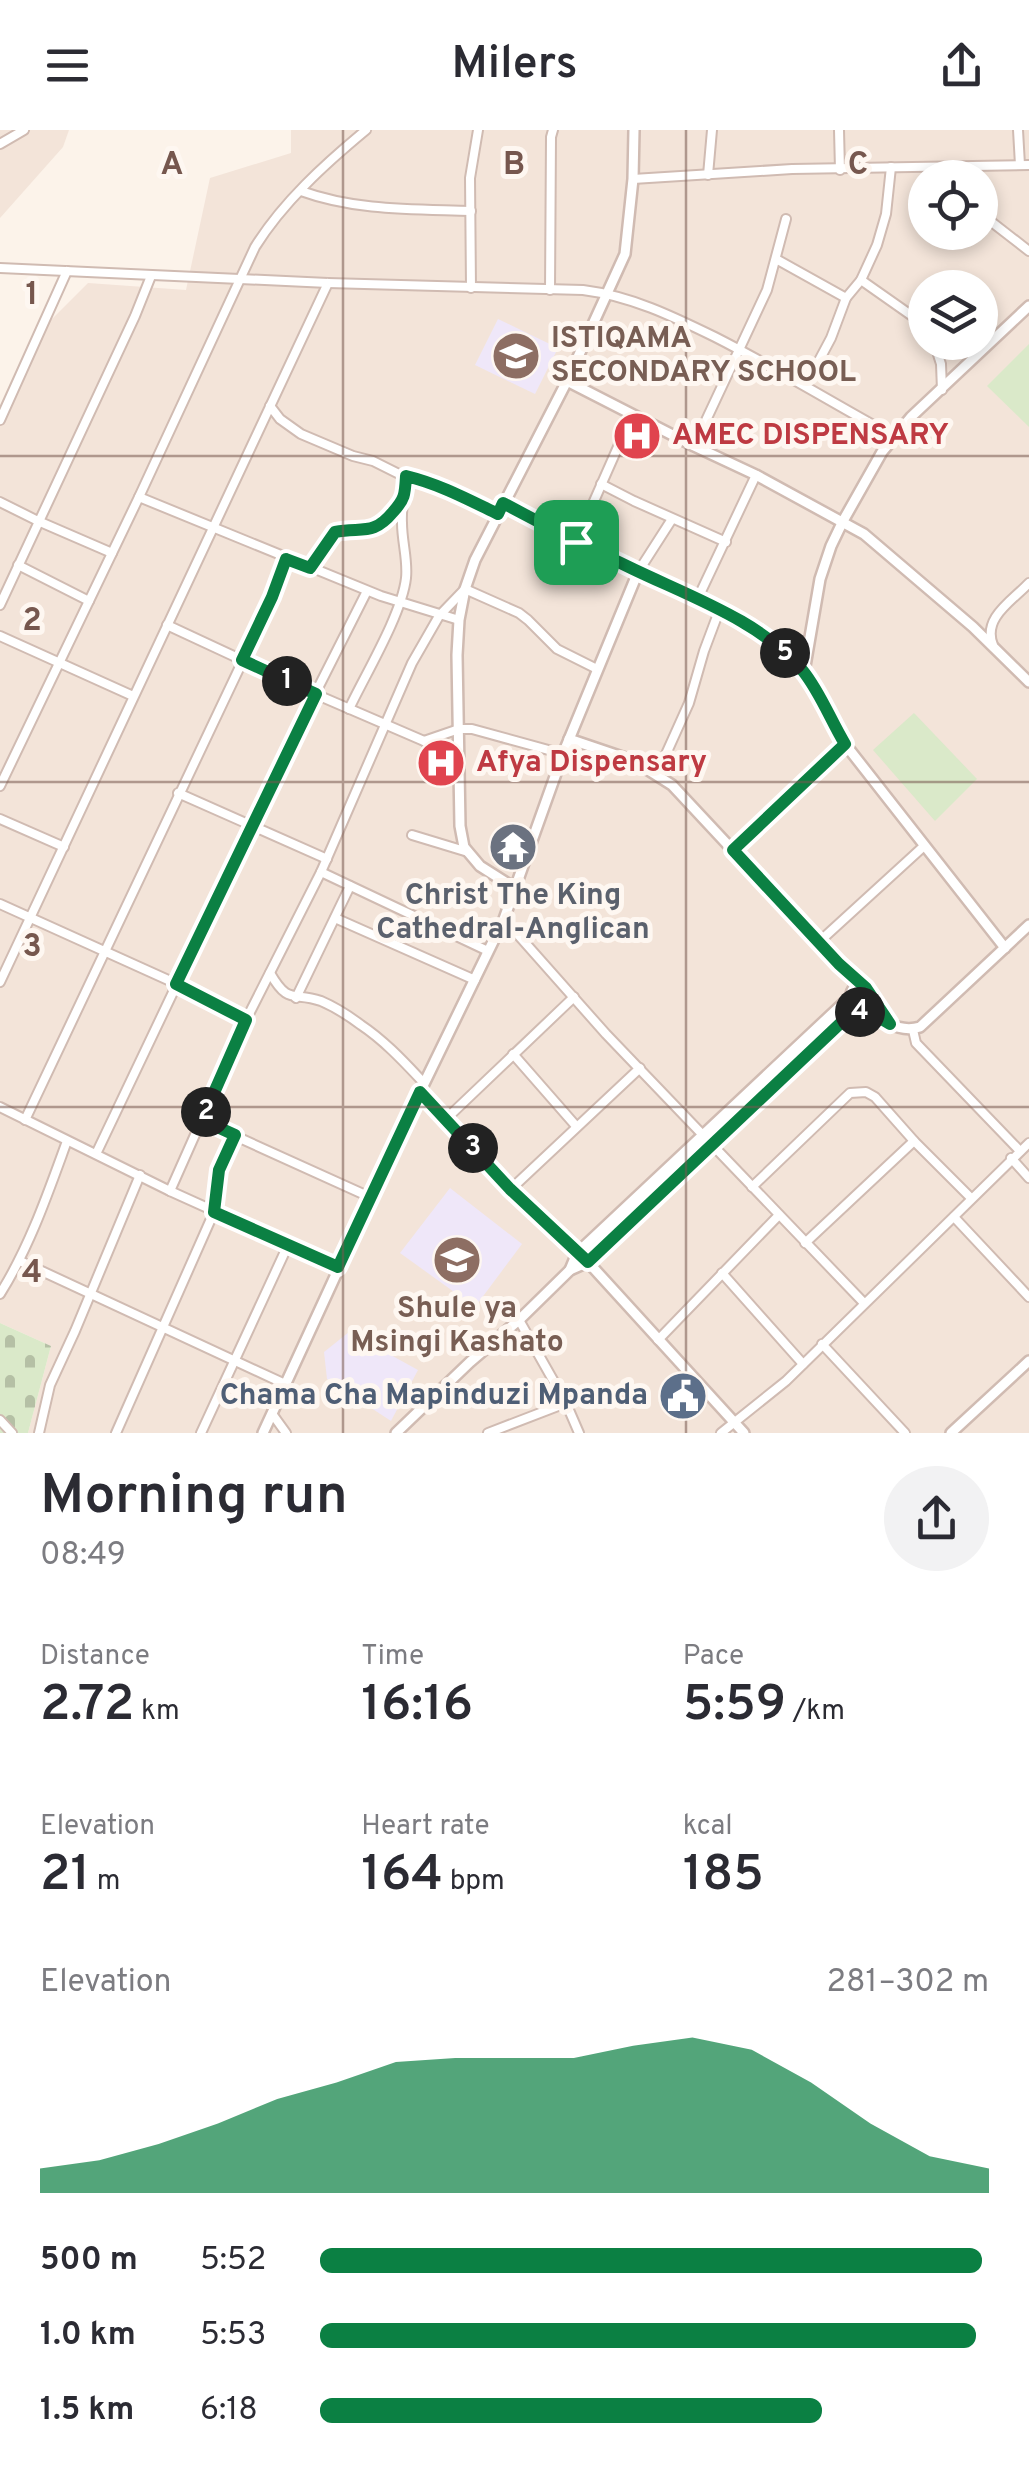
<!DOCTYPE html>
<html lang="en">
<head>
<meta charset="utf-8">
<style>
	:root { --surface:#fff; --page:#f2f2f3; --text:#2b2b33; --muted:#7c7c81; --accent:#0b8043 }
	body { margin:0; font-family:Overpass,sans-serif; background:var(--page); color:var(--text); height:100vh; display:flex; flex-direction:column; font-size:38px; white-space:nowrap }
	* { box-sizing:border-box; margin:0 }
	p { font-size:32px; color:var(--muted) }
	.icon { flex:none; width:55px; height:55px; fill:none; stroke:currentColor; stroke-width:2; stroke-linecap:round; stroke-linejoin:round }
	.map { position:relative; height:1303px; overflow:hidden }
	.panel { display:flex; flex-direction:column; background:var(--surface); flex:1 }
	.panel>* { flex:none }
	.fabs { position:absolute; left:908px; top:30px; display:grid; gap:20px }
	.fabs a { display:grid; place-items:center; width:90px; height:90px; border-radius:50%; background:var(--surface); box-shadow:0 5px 15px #0003; font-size:50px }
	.pin { position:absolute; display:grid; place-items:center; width:85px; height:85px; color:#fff; margin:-42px; border-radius:20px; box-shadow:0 5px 15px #0006 }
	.km { position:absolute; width:50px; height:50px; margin:-25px; border-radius:50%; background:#222; color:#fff; font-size:28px; line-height:50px; text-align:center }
	.round { display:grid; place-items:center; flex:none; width:105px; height:105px; border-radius:52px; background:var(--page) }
	.summary { display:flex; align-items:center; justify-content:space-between; height:170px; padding:0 40px }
	h1 { font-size:55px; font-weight:600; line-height:75px }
	.stats { display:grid; grid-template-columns:repeat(3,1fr); gap:15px; height:170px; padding:10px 40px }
	.stats div { display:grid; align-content:center }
	.stats b { font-size:50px; font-weight:600 }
	.stats small { font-size:28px; font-weight:400 }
	.stats p { font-size:28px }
	.chart { height:280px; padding:20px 40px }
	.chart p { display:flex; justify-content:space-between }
	.chart svg { width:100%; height:180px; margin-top:10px; fill:var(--accent); opacity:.7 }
	ul { padding:0 40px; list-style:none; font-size:32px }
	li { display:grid; grid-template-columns:160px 120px 1fr; align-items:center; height:75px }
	li i { height:25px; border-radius:12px; background:var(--accent) }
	header { display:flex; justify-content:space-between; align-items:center; height:130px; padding:0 40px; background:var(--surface); font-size:45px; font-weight:600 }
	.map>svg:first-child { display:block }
	.residential { fill:#f3e4d9; fill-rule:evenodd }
	.education { fill:#efe7f9 }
	.cemetery { fill:url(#cemetery-stones) }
	.park { fill:#dae9c9 }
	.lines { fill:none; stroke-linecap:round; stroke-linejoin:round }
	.minor-casing { stroke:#d0bbb2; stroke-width:12 }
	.tertiary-casing { stroke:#d0bbb2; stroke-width:14 }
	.minor { stroke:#fff; stroke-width:8 }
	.tertiary { stroke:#fff; stroke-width:9 }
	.route-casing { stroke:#fff; stroke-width:20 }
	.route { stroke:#0b8043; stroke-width:12 }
	.grid { fill:none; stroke:#76574e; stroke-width:2.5; stroke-opacity:0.55 }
	.labels { text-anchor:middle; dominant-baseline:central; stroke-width:10; stroke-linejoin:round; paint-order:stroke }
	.education-label { font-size:30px; font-weight:bold; fill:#785e54; stroke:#fef7f1; text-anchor:start }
	.health-label { font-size:30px; font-weight:bold; fill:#be3a42; stroke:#fef7f1; text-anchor:start }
	.worship-label { font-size:30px; font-weight:bold; fill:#5b616d; stroke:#fef7f1 }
	.service-label { font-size:30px; font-weight:bold; fill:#4e5e75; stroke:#fef7f1; text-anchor:end }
	.grid-label { font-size:32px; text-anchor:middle; font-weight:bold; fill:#76574e; stroke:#fef7f1; stroke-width:10; stroke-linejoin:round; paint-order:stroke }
</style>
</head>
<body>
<header><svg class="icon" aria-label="menu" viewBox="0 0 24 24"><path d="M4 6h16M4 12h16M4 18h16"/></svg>Milers<svg class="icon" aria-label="share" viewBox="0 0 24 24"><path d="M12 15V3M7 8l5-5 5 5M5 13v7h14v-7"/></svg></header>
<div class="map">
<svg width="1029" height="1303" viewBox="0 0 1029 1303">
	<defs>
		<pattern id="cemetery-stones" width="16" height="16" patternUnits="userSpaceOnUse" patternTransform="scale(2.5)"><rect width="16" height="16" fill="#dae9c9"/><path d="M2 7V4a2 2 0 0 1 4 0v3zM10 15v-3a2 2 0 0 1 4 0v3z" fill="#b5c0a5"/></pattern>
	</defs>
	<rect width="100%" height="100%" fill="#fcf3ea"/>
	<g class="residential">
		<path d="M 0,0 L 69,0 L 63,17 L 0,88 Z"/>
		<path d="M 291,0 L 1029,0 L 1029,1303 L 28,1303 L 51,1216 L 0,1193 L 0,283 L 40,201 L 88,153 L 186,160 L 210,48 L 291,23 ZM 925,48 L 980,48 L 980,102 L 925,102 ZM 925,158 L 980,158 L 980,212 L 925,212 Z"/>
	</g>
	<g class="education">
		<path d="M 498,189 L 558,218 L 535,264 L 475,235 Z"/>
		<path d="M 450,1058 L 522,1114 L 475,1177 L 400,1123 Z"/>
		<path d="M 349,1202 L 418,1240 L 391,1291 L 327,1249 L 324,1222 Z"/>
	</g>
	<path class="cemetery" d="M 0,1193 L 51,1216 L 28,1303 L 0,1303 Z"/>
	<g class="park">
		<path d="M 1029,214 L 1029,297 L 987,256 Z"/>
		<path d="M 914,583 L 977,649 L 935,691 L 873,620 Z"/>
	</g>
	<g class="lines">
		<g class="minor-casing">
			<g id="minor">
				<path d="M 839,0 L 840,40"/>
				<path d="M 1018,0 L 1020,35"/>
				<path d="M 0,14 L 24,0"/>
				<path d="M 708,45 L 712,0"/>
				<path d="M 633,49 L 792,39 L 1029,35"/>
				<path d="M 301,61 C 356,81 413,79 471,81"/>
				<path d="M 980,83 L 1029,121"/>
				<path d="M 776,129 L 846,168"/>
				<path d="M 0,138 L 328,153 L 583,160 C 631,166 672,186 715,207 C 776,238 833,273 893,306"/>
				<path d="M 861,150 L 925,195"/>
				<path d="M 471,158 L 470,48 L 478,0"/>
				<path d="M 550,160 L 551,7 L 553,0"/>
				<path d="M 934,212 L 941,234 L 942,260"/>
				<path d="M 806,255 L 831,208 L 846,168 L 861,150 L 877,115 L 886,84 L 891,37"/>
				<path d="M 270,276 L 280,289 L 301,304 L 353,326 L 373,331 L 401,345 L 447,359 L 498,385"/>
				<path d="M 0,290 L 67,141"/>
				<path d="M 694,316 L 767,160 L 786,89"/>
				<path d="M 601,354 L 634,371 L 726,412"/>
				<path d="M 139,367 L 381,466 L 459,490"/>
				<path d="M 0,372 L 38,391 L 112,423"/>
				<path d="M 576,412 L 632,285"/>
				<path d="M 18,435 L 89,471"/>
				<path d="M 310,438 L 335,402 L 377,397 L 384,394 L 403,373"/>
				<path d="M 638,442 L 672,389"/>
				<path d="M 697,470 L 756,345"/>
				<path d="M 0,475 L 135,186 L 151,146"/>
				<path d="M 167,495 L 315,564 L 424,611 L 458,629"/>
				<path d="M 0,506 L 133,566"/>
				<path d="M 993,515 C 982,488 1012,471 1029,453"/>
				<path d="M 349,579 C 365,545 402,484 406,448 C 408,430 402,412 402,393 C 401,377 405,362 406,346"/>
				<path d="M 424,611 L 459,599 L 472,599 L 563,624"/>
				<path d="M 657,644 L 689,573 L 704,521 L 719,481"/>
				<path d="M 0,656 L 139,367 L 255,117 C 283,72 325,34 366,0"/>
				<path d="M 178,663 L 327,729"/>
				<path d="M 0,689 L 64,717"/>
				<path d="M 412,705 L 468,722"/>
				<path d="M 733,720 L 845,614"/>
				<path d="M 321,742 L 488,821"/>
				<path d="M 0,774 L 177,854 L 246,890"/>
				<path d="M 335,788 L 475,850"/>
				<path d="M 504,789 L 606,904 L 864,1173"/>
				<path d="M 820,811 L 924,716"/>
				<path d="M 270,843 C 289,876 293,861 321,871 C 335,877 349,886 361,895 C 385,911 405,933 424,953"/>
				<path d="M 0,852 L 328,153"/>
				<path d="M 296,868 L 350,756"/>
				<path d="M 913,900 L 916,913 L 1020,1021"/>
				<path d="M 513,924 L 576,996"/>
				<path d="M 0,977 L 170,1061 L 338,1137"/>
				<path d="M 446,989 L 574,867"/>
				<path d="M 25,990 L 273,467 L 286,429"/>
				<path d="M 202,991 L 372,1068"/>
				<path d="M 96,1024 L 315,564 L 367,461"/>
				<path d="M 1011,1028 L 1029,1048"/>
				<path d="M 752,1057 L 850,963 L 866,962 L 875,967 L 914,1011 L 971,1068"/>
				<path d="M 511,1059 L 640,938"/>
				<path d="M 170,1061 L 246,890 L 321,742 L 412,533 L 439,486 L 465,459 L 519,483 L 528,490 L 557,519 L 597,539"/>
				<path d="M 954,1087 L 1029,1167"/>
				<path d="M 805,1113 L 914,1011"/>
				<path d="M 20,1131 L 285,1254"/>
				<path d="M 722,1143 L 803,1234"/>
				<path d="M 0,1164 C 30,1116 48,1063 67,1011"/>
				<path d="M 519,1190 L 566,1273 L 579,1303"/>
				<path d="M 658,1210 L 779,1085"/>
				<path d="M 822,1214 L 905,1303"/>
				<path d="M 273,1285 L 286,1303"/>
				<path d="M 0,1290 L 12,1303"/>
				<path d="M 39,1303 L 50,1255 L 75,1201 L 140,1045"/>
				<path d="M 116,1303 L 214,1082 L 219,1040 L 235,1005"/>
				<path d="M 201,1303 L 288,1115"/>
				<path d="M 488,1303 L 566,1273"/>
				<path d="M 721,1303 L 786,1251 L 1029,1013"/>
			</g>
		</g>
		<g class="tertiary-casing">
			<g id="tertiary">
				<path d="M 567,251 L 694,316 L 756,345 L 864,404 L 973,497 L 1029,552"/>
				<path d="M 503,373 L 576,412 L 719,481 L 758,503 L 785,524 L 804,542 L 845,614 L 1005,818"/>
				<path d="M 804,542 L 820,449 L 831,416 L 843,391 L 882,322 L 911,287 L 1029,176"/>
				<path d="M 569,609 L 634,631 L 672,655 L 839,834 L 864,856"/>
				<path d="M 516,759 L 480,736 L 464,717 L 460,696 L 457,525 L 459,490 L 465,459 L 475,430 L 567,251 L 625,124 L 633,49 L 634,0"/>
				<circle cx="860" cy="865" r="9"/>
				<path d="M 861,874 C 878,888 897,904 920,897 L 1029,795"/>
				<path d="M 420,962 L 511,1059 L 588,1132 L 744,1303"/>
				<path d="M 570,1140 L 577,1123 L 851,866"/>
				<path d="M 263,1303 L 420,962 L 504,789 L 563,624 L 638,442"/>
				<path d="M 396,1303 L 470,1232 L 519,1190 L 570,1140 L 588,1132 L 609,1112 L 854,881 L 858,874"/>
				<path d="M 951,1303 L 1029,1231"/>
			</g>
		</g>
		<use href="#minor" class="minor"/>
		<use href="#tertiary" class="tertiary"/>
	</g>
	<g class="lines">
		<g class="route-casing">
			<path id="route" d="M 406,346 C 439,354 467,369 498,384 L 503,373 C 546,396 589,418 633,439 C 689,466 763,492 803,541 C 820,562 831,591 845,614 L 733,720 L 839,834 L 866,858 L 890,894 C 873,883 864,878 845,889 L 588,1132 L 510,1059 L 420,962 L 338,1137 L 214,1082 L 219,1040 L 235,1005 L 202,990 L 246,890 L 176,854 L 316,564 L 242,530 L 272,467 L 286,429 L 310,438 L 335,402 C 363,397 373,406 393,382 C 405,369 405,364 406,346 Z"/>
		</g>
		<use href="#route" class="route"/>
	</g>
	<path class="grid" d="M 343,0 L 343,1303M 686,0 L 686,1303M 0,326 L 1029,326M 0,652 L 1029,652M 0,977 L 1029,977"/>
	<defs>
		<g id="school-disc" transform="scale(2.5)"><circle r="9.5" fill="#8d6e63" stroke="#fef7f1"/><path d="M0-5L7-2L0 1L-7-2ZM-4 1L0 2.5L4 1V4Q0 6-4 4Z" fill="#fff"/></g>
		<g id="hospital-disc" transform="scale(2.5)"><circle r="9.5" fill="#e0444e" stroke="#fef7f1"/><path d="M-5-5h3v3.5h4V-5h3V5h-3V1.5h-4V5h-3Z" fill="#fff"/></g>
		<g id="temple-disc" transform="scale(2.5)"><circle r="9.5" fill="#6b7280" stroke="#fef7f1"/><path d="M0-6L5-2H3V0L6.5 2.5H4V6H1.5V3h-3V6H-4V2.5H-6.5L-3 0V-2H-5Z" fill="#fff"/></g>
		<g id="civic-disc" transform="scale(2.5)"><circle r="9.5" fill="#5c6f8a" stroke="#fef7f1"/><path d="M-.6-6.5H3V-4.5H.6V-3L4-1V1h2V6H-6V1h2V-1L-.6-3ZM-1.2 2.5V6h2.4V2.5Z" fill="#fff"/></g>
	</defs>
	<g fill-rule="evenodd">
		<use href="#school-disc" x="516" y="226"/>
		<use href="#hospital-disc" x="637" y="306"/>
		<use href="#hospital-disc" x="441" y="633"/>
		<use href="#temple-disc" x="513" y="717"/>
		<use href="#school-disc" x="457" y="1130"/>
		<use href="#civic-disc" x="683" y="1266"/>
	</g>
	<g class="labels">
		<g class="education-label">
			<text x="551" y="209">ISTIQAMA<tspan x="551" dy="34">SECONDARY SCHOOL</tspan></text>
			<text x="457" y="1179" text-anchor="middle">Shule ya<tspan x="457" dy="34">Msingi Kashato</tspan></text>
		</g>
		<g class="health-label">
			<text x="672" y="306">AMEC DISPENSARY</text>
			<text x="476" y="633">Afya Dispensary</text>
		</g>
		<g class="worship-label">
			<text x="513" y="766">Christ The King<tspan x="513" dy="34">Cathedral-Anglican</tspan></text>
		</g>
		<g class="service-label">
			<text x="648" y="1266">Chama Cha Mapinduzi Mpanda</text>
		</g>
	</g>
	<g class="grid-label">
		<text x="172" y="44">A</text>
		<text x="514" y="44">B</text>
		<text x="858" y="44">C</text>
		<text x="32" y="174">1</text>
		<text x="32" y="500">2</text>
		<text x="32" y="826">3</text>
		<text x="32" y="1152">4</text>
	</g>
</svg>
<div class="fabs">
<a><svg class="icon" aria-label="locate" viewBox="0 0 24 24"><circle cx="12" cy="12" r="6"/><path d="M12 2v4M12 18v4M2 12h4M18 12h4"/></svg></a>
<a><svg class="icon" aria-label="layers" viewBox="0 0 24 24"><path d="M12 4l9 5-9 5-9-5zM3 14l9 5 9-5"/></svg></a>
</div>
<div class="pin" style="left:576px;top:412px;background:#1e9e55"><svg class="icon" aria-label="arrive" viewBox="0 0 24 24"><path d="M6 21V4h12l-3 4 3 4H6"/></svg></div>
<b class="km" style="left:287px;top:551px">1</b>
<b class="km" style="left:206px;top:982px">2</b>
<b class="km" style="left:473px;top:1018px">3</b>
<b class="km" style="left:860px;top:882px">4</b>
<b class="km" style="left:785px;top:523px">5</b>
</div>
<section class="panel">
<div class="summary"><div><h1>Morning run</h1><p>08:49</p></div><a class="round"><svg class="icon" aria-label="share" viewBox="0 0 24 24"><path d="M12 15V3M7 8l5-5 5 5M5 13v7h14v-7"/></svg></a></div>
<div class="stats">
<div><p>Distance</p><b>2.72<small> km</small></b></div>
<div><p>Time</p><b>16:16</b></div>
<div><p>Pace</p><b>5:59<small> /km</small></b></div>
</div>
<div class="stats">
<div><p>Elevation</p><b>21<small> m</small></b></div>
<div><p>Heart rate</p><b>164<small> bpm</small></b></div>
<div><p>kcal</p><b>185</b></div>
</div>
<div class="chart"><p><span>Elevation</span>281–302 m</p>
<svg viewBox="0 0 160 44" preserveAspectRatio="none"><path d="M0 44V38L10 36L20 32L30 27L40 21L50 17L60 12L70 11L80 11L90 11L100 8L110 6L120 9L130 17L140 27L150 35L160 38V44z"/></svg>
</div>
<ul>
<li><b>500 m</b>5:52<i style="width:99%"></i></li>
<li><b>1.0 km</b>5:53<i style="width:98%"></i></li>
<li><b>1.5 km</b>6:18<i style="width:75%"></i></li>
</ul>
</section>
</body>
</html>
